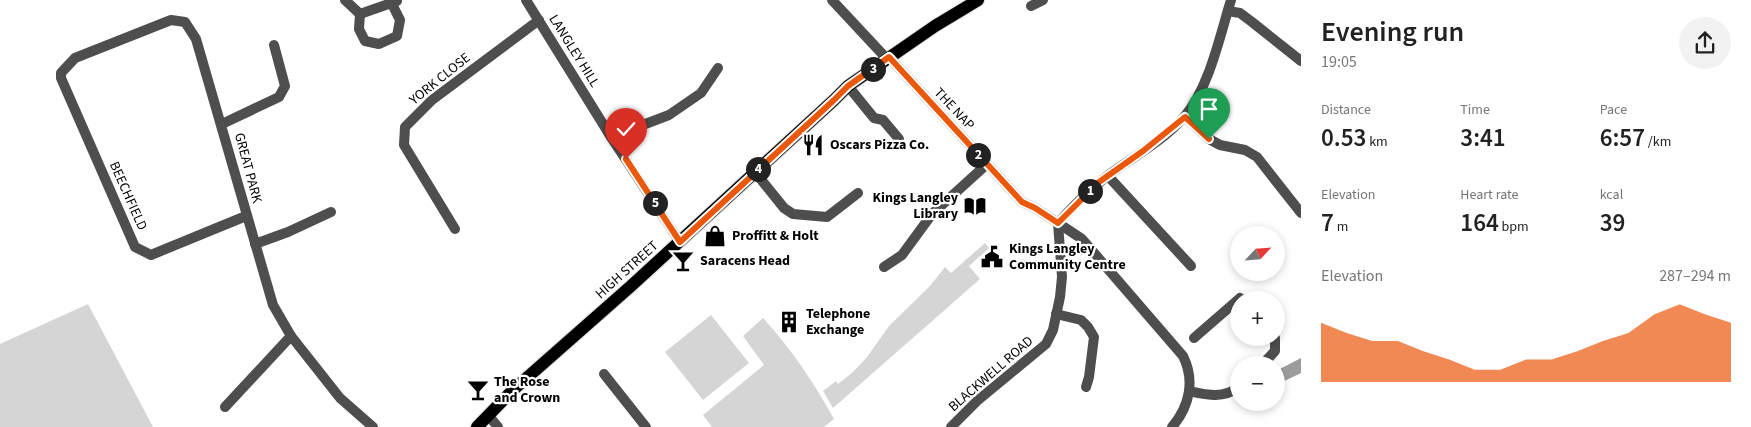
<!DOCTYPE html>
<html lang="en">
<head>
<meta charset="utf-8">
<style>
	:root { --surface:#fff; --page:#f2f2f2; --text:#222; --muted:#767676; --accent:#ea580c }
	body { margin:0; font-family:"Source Sans 3",sans-serif; background:var(--page); color:var(--text); height:100vh; display:flex; flex-direction:column; font-size:19px; white-space:nowrap }
	* { box-sizing:border-box; margin:0 }
	p { font-size:16px; color:var(--muted) }
	.icon { flex:none; width:28px; height:28px; fill:none; stroke:currentColor; stroke-width:2; stroke-linecap:round; stroke-linejoin:round }
	.map { position:relative; flex:1; overflow:hidden }
	.drawer { display:flex; flex-direction:column; background:var(--surface); width:450px }
	.drawer>* { flex:none }
	.needle { width:32px; rotate:64deg }
	.tools { position:absolute; left:1230px; top:226px; display:grid; gap:10px }
	.tools a { display:grid; place-items:center; width:55px; height:55px; border-radius:50%; background:var(--surface); box-shadow:0 2px 8px #0003; font-size:25px }
	.pin { position:absolute; display:grid; place-items:center; width:42px; height:42px; color:#fff; margin:-51px -21px; border-radius:50% 50% 50% 0; rotate:-45deg; box-shadow:0 0 5px #0007 }
	.pin .icon { rotate:45deg }
	.km { position:absolute; width:25px; height:25px; margin:-12px; border-radius:50%; background:#222; color:#fff; font-size:14px; line-height:25px; text-align:center }
	.round { display:grid; place-items:center; flex:none; width:52px; height:52px; border-radius:26px; background:var(--page) }
	.headline { display:flex; align-items:center; justify-content:space-between; height:85px; padding:0 20px }
	h1 { font-size:28px; font-weight:600; line-height:38px }
	.stats { display:grid; grid-template-columns:repeat(3,1fr); gap:8px; height:85px; padding:5px 20px }
	.stats div { display:grid; align-content:center }
	.stats b { font-size:25px; font-weight:600 }
	.stats small { font-size:14px; font-weight:400 }
	.stats p { font-size:14px }
	.chart { height:140px; padding:10px 20px }
	.chart p { display:flex; justify-content:space-between }
	.chart svg { width:100%; height:90px; margin-top:5px; fill:var(--accent); opacity:.7 }
	main { display:flex; flex:1; min-height:0 }
	.map>svg:first-child { display:block }
	.green { fill:#d5d5d5 }
	.water { fill:#9c9c9c }
	.lines { fill:none; stroke-linecap:round; stroke-linejoin:round }
	.primary-casing { stroke:#dbdbdb; stroke-width:14 }
	.street { stroke:#4e4e4e; stroke-width:10 }
	.primary { stroke:#000; stroke-width:12 }
	.route-casing { stroke:#fff; stroke-width:10 }
	.route { stroke:#ea580c; stroke-width:6 }
	.labels { text-anchor:middle; dominant-baseline:central; stroke-width:4.5; stroke-linejoin:round; paint-order:stroke }
	.street-label { font-size:14px; fill:#000; stroke:#fff }
	.poi-label { font-size:14px; font-weight:bold; fill:#000; stroke:#fff; text-anchor:start }
</style>
</head>
<body>
<main>
<div class="map">
<svg width="1301" height="427" viewBox="0 0 1301 427">
	<rect width="100%" height="100%" fill="#fff"/>
	<g class="green">
		<path d="M 985,243 L 989,248 L 969,266 L 980,279 L 833,408 L 823,391 L 836,381 L 838,384 L 853,372 L 867,357 L 889,326 L 930,286 L 945,267 L 951,273 Z"/>
		<path d="M 88,304 L 153,427 L 0,427 L 0,344 Z"/>
		<path d="M 711,315 L 749,363 L 703,400 L 665,352 Z"/>
		<path d="M 763,318 C 791,348 814,383 834,419 L 824,427 L 712,427 L 703,415 L 764,365 L 743,336 Z"/>
	</g>
	<path class="water" d="M 1301,358 L 1301,373 L 1276,385 L 1276,371 Z"/>
	<g class="lines">
		<g class="primary-casing">
			<path id="primary" d="M 477,427 L 513,390 L 631,286 L 834,100 L 848,86 L 935,26 L 978,0"/>
		</g>
		<g class="street">
			<path d="M 345,0 L 360,14 L 397,1"/>
			<path d="M 526,0 L 611,137 L 680,242"/>
			<path d="M 832,0 L 887,59"/>
			<path d="M 1031,6 L 1043,0"/>
			<path d="M 1228,11 L 1240,13 L 1252,22 L 1301,61"/>
			<path d="M 360,14 L 359,29 L 365,41 L 379,44 L 397,36 L 400,20 L 392,4"/>
			<path d="M 889,57 L 1022,202 L 1035,208 L 1058,223 C 1076,203 1095,184 1117,169 C 1140,153 1166,138 1184,117 C 1209,89 1220,35 1231,0"/>
			<path d="M 848,86 L 874,118 L 883,120 L 899,139"/>
			<path d="M 1185,117 L 1209,139 L 1220,145 L 1245,150 L 1257,157 L 1301,213"/>
			<path d="M 222,124 L 279,97 L 285,86 L 274,45"/>
			<path d="M 611,137 L 669,115 L 701,93 L 718,68"/>
			<path d="M 755,172 L 784,208 L 793,214 L 827,217 L 858,193"/>
			<path d="M 1108,176 L 1191,266"/>
			<path d="M 246,216 L 151,255 L 135,247 L 61,78 L 61,73 L 75,58 L 171,20 L 185,22 L 196,39 L 273,305 L 291,336 L 340,398 L 373,427"/>
			<path d="M 1058,223 L 1082,239 L 1183,356 C 1195,380 1190,406 1172,427"/>
			<path d="M 455,229 L 404,145 L 405,127 L 432,100 L 539,20"/>
			<path d="M 255,244 L 288,232 L 331,212"/>
			<path d="M 884,267 L 902,255 L 932,214 L 987,164"/>
			<path d="M 1056,314 L 1081,320 L 1088,327 L 1094,337 L 1089,377 L 1086,387"/>
			<path d="M 1194,338 L 1240,298 L 1242,300"/>
			<path d="M 1262,365 L 1275,351 L 1275,338"/>
			<path d="M 604,374 L 646,427"/>
			<path d="M 1189,391 C 1207,395 1223,399 1239,387"/>
			<path d="M 225,407 L 291,336"/>
			<path d="M 488,415 L 498,427"/>
			<path d="M 951,427 L 977,401 L 1046,344 L 1053,330 L 1060,297 L 1062,277 L 1058,223"/>
		</g>
		<use href="#primary" class="primary"/>
	</g>
	<g class="lines">
		<g class="route-casing">
			<path id="route" d="M 626,159 L 680,242 L 834,100 L 848,86 L 889,57 L 1022,202 L 1035,208 L 1058,223 L 1099,182 L 1143,151 L 1185,117 L 1209,139"/>
		</g>
		<use href="#route" class="route"/>
	</g>
	<defs>
		<g id="restaurant-bare" transform="scale(1.725)"><path d="M-5-6h1v4h1v-4h1v4h1v-4h1v5L-1.5 .5V6h-2V.5L-5-1ZM5-6V6H3V1.5H1.5Q1.5-4 5-6Z" fill="#000" stroke="#fff" stroke-width="2.5" paint-order="stroke"/></g>
		<g id="library-bare" transform="scale(1.725)"><path d="M-6-4Q-3-5.5-.7-3.5V5Q-3 3-6 4ZM6-4Q3-5.5 .7-3.5V5Q3 3 6 4Z" fill="#000" stroke="#fff" stroke-width="2.5" paint-order="stroke"/></g>
		<g id="shop-bare" transform="scale(1.725)"><path d="M-5-2.5h2.3a2.7 3.5 0 0 1 5.4 0H5L5.5 6h-11ZM-1.5-2.5h3a1.5 2.3 0 0 0-3 0Z" fill="#000" stroke="#fff" stroke-width="2.5" paint-order="stroke"/></g>
		<g id="civic-bare" transform="scale(1.725)"><path d="M-.6-6.5H3V-4.5H.6V-3L4-1V1h2V6H-6V1h2V-1L-.6-3ZM-1.2 2.5V6h2.4V2.5Z" fill="#000" stroke="#fff" stroke-width="2.5" paint-order="stroke"/></g>
		<g id="bar-bare" transform="scale(1.725)"><path d="M-6-5H6L.8 .8V4.5H3.5V6h-7V4.5H-.8V.8Z" fill="#000" stroke="#fff" stroke-width="2.5" paint-order="stroke"/></g>
		<g id="building-bare" transform="scale(1.725)"><path d="M-4-6H4V6H1V3H-1V6H-4ZM-2.5-4.3h1.7v1.8h-1.7ZM.8-4.3h1.7v1.8H.8ZM-2.5-1h1.7V.8h-1.7ZM.8-1h1.7V.8H.8Z" fill="#000" stroke="#fff" stroke-width="2.5" paint-order="stroke"/></g>
	</defs>
	<g fill-rule="evenodd">
		<use href="#restaurant-bare" x="813" y="145"/>
		<use href="#library-bare" x="975" y="206"/>
		<use href="#shop-bare" x="715" y="236"/>
		<use href="#civic-bare" x="992" y="257"/>
		<use href="#bar-bare" x="683" y="261"/>
		<use href="#building-bare" x="789" y="322"/>
		<use href="#bar-bare" x="478" y="390"/>
	</g>
	<g class="labels">
		<g class="street-label">
			<text transform="translate(574 51) rotate(58)">LANGLEY HILL</text>
			<text transform="translate(440 79) rotate(-39)">YORK CLOSE</text>
			<text transform="translate(954 109) rotate(47)">THE NAP</text>
			<text transform="translate(248 168) rotate(75)">GREAT PARK</text>
			<text transform="translate(128 196) rotate(66)">BEECHFIELD</text>
			<text transform="translate(627 270) rotate(-42)">HIGH STREET</text>
			<text transform="translate(991 374) rotate(-41)">BLACKWELL ROAD</text>
		</g>
		<g class="poi-label">
			<text x="830" y="145">Oscars Pizza Co.</text>
			<text x="958" y="198" text-anchor="end">Kings Langley<tspan x="958" dy="16">Library</tspan></text>
			<text x="732" y="236">Proffitt &amp; Holt</text>
			<text x="1009" y="249">Kings Langley<tspan x="1009" dy="16">Community Centre</tspan></text>
			<text x="700" y="261">Saracens Head</text>
			<text x="806" y="314">Telephone<tspan x="806" dy="16">Exchange</tspan></text>
			<text x="494" y="382">The Rose<tspan x="494" dy="16">and Crown</tspan></text>
		</g>
	</g>
</svg>
<div class="tools">
<a><svg class="needle" viewBox="-14 -14 28 28"><path d="M0-13l5 13h-10z" fill="#e53935"/><path d="M0 13l5-13h-10z" fill="#767676"/></svg></a>
<a>+</a>
<a>−</a>
</div>
<div class="pin" style="left:1209px;top:139px;background:#1e9e55"><svg class="icon" aria-label="arrive" viewBox="0 0 24 24"><path d="M6 21V4h12l-3 4 3 4H6"/></svg></div>
<div class="pin" style="left:626px;top:159px;background:#d93025"><svg class="icon" aria-label="check" viewBox="0 0 24 24"><path d="M5 12l5 5 9-10"/></svg></div>
<b class="km" style="left:1090px;top:191px">1</b>
<b class="km" style="left:978px;top:155px">2</b>
<b class="km" style="left:873px;top:69px">3</b>
<b class="km" style="left:758px;top:169px">4</b>
<b class="km" style="left:655px;top:203px">5</b>
</div>
<section class="drawer">
<div class="headline"><div><h1>Evening run</h1><p>19:05</p></div><a class="round"><svg class="icon" aria-label="share" viewBox="0 0 24 24"><path d="M12 15V3M7 8l5-5 5 5M5 13v7h14v-7"/></svg></a></div>
<div class="stats">
<div><p>Distance</p><b>0.53<small> km</small></b></div>
<div><p>Time</p><b>3:41</b></div>
<div><p>Pace</p><b>6:57<small> /km</small></b></div>
</div>
<div class="stats">
<div><p>Elevation</p><b>7<small> m</small></b></div>
<div><p>Heart rate</p><b>164<small> bpm</small></b></div>
<div><p>kcal</p><b>39</b></div>
</div>
<div class="chart"><p><span>Elevation</span>287–294 m</p>
<svg viewBox="0 0 160 44" preserveAspectRatio="none"><path d="M0 44V15L10 20L20 24L30 24L40 29L50 33L60 38L70 38L80 33L90 33L100 29L110 24L120 20L130 11L140 6L150 11L160 15V44z"/></svg>
</div>
</section>
</main>
</body>
</html>
